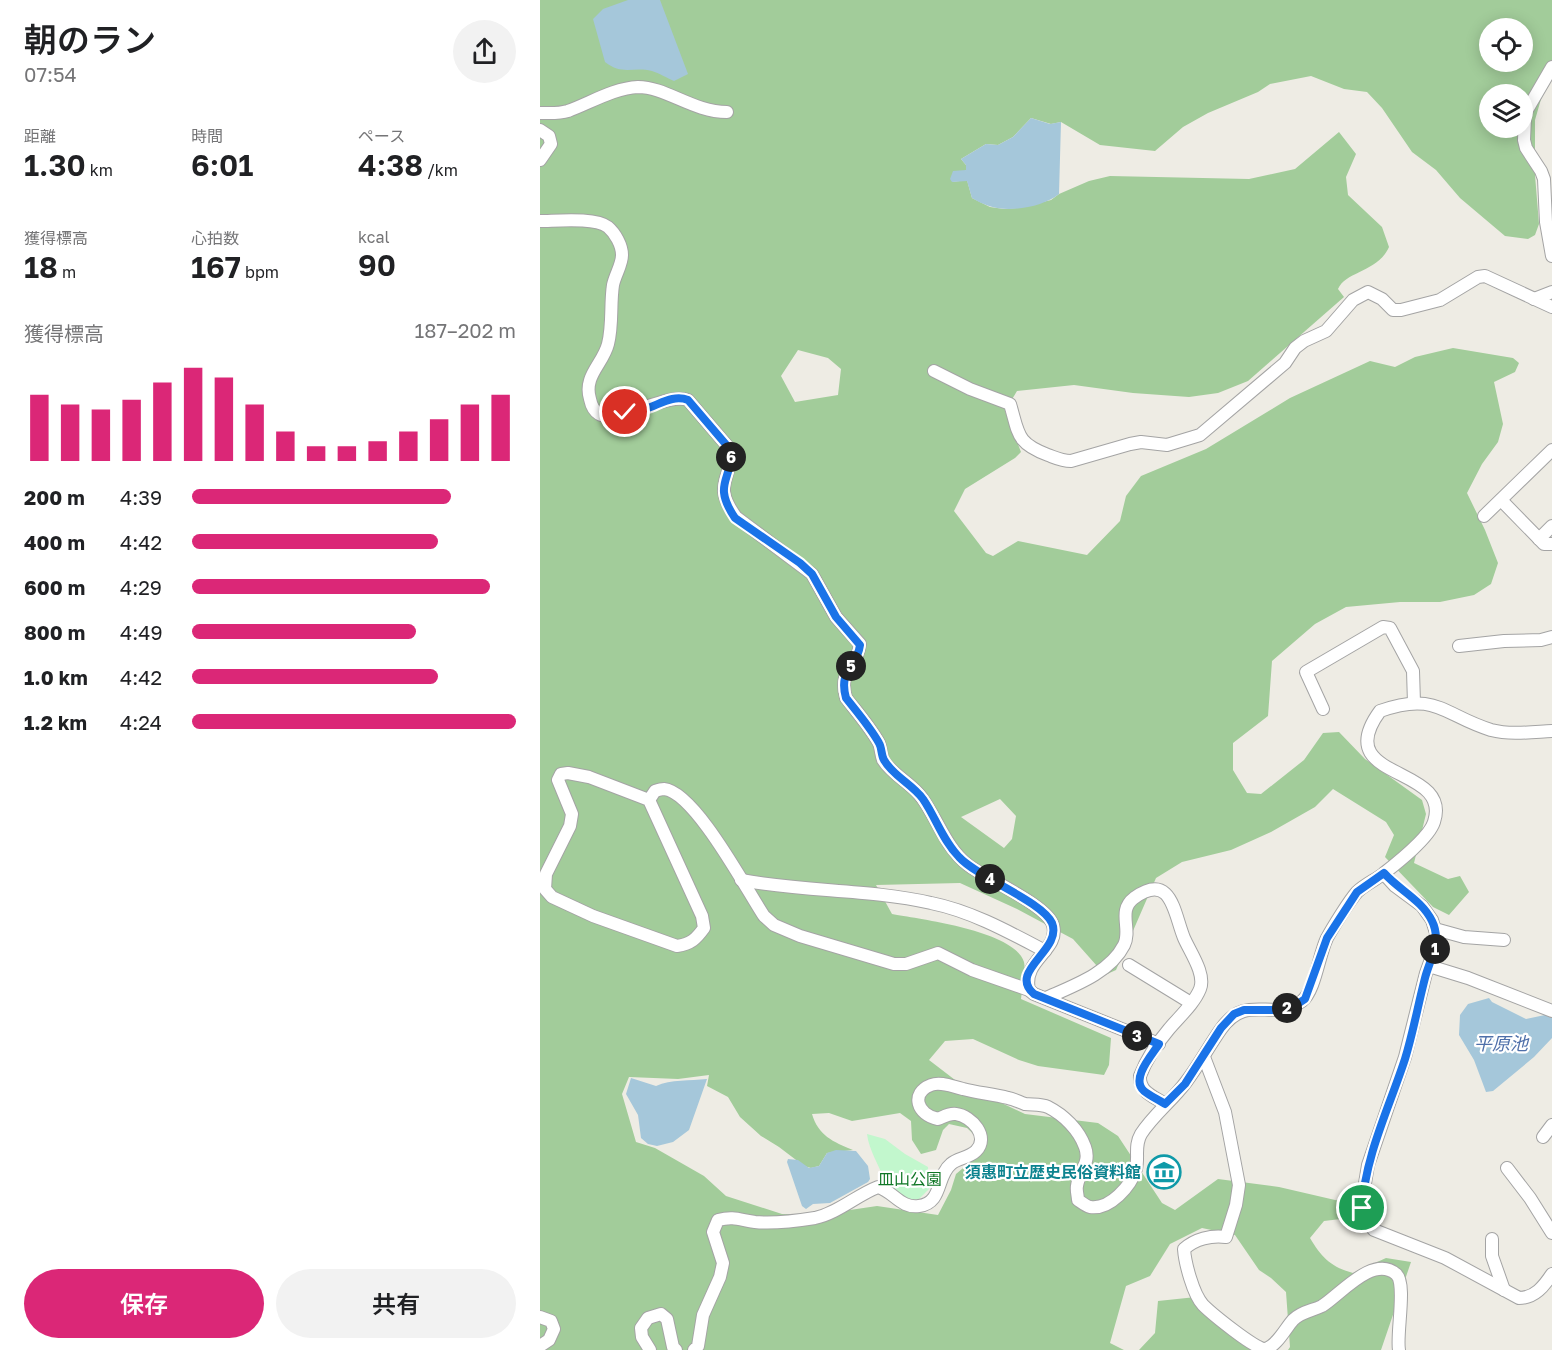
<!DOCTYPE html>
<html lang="ja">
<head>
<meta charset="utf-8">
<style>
	:root { --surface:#fff; --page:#f2f2f2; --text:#202124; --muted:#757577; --accent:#db2777 }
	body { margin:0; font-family:"Golos Text","Noto Sans JP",sans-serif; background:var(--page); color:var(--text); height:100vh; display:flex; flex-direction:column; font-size:22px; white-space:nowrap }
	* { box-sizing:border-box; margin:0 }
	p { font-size:20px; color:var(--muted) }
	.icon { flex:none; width:33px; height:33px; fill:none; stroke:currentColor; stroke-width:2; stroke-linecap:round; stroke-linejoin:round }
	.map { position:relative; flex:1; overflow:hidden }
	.side { display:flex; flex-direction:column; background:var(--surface); width:540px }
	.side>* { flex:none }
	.fabs { position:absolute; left:939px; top:18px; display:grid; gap:12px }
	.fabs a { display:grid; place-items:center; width:54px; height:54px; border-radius:50%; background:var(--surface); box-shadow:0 3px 15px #0003; font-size:30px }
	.pin { position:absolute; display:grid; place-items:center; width:51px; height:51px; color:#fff; margin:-26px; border:3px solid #fff; border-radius:50%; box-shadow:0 2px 6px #0007 }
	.km { position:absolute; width:30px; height:30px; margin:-15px; border-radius:50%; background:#222; color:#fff; font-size:16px; line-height:30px; text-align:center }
	.round { display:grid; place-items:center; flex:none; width:63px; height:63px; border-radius:32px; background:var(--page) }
	.head { display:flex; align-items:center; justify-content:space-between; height:102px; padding:0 24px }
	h1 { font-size:33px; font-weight:600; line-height:45px }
	.stats { display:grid; grid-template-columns:repeat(3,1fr); gap:9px; height:102px; padding:6px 24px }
	.stats div { display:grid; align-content:center }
	.stats b { font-size:30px; font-weight:600 }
	.stats small { font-size:16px; font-weight:400 }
	.stats p { font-size:16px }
	.chart { height:168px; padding:12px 24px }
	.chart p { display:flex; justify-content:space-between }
	.chart svg { width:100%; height:108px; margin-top:6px; stroke:var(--accent); stroke-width:6 }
	.action { display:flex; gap:12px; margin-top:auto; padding:12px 24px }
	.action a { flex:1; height:69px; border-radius:36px; background:var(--accent); color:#fff; font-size:24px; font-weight:600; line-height:69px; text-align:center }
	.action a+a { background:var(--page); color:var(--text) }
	ul { padding:0 24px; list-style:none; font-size:20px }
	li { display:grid; grid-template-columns:96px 72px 1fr; align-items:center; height:45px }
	li i { height:15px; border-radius:8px; background:var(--accent) }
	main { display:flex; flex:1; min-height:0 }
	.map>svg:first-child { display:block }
	.forest { fill:#a2cc9a; fill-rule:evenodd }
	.park { fill:#c2f7cd }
	.water { fill:#a5c7da }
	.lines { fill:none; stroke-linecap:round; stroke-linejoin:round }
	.minor-casing { stroke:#a4a4a4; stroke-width:14 }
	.minor { stroke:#fff; stroke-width:12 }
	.route-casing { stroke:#fff; stroke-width:12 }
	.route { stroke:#1a73e8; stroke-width:8 }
	.labels { text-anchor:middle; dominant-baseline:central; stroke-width:4.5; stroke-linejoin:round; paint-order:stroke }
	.culture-label { font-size:16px; font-weight:bold; fill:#0d838f; stroke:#fff; text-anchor:end }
	.park-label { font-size:16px; fill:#107726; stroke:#fff }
	.water-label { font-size:18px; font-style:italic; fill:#4e6fa9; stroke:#fff }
</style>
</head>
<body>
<main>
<section class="side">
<div class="head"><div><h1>朝のラン</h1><p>07:54</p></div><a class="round"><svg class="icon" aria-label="share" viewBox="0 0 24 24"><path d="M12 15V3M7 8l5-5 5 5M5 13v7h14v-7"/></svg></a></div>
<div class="stats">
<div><p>距離</p><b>1.30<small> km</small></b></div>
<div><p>時間</p><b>6:01</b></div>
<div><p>ペース</p><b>4:38<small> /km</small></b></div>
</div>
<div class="stats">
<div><p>獲得標高</p><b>18<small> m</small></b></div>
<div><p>心拍数</p><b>167<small> bpm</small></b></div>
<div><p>kcal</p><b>90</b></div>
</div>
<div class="chart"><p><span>獲得標高</span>187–202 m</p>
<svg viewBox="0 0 160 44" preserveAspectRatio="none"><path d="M5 44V17M15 44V21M25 44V23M35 44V19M45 44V12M55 44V6M65 44V10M75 44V21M85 44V32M95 44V38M105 44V38M115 44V36M125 44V32M135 44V27M145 44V21M155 44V17"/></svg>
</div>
<ul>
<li><b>200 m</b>4:39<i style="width:80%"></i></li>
<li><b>400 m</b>4:42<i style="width:76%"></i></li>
<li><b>600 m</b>4:29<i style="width:92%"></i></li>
<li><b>800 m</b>4:49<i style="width:69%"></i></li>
<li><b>1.0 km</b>4:42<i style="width:76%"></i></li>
<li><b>1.2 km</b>4:24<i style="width:100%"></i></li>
</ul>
<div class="action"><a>保存</a><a>共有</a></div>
</section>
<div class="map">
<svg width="1012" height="1350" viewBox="0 0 1012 1350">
	<rect width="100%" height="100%" fill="#eeece4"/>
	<g class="forest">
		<path d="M 0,0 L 1012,0 L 1012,61 L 995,120 L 995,175 L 999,224 L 995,235 L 988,239 L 965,236 L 920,198 L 896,170 L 872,152 L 842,108 L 827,92 L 804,89 L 771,76 L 730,84 L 718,92 L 668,113 L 643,127 L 615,151 L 560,145 L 521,122 L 511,124 L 491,118 L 473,137 L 458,145 L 446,144 L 421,159 L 426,165 L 426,170 L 412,182 L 427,180 L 432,198 L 450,207 L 464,209 L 477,208 L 511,200 L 519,194 L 549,181 L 570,176 L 709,179 L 755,169 L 799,132 L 816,154 L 806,177 L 808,195 L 842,227 L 849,247 C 838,272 806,271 798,289 L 804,297 L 708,381 L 678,393 L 649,397 L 593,393 L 534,385 L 477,391 L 465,411 L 481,452 L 475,458 L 425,489 L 414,511 L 446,553 L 453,556 L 478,541 L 547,555 L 580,521 L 586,496 L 601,476 L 666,449 L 750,398 L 830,361 L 855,367 L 875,357 L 913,348 L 973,358 L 979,363 L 975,372 L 954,382 L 963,424 L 958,442 L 942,464 L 927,493 L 945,530 L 958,563 L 951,584 L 934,595 L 900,602 L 860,602 L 806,607 L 775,624 L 732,661 L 728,716 L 693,743 L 693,770 L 707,793 L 721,794 L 764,760 L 783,733 L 799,732 L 825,759 L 882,800 L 886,814 L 874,863 L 908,879 L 920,876 L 929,892 L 909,915 L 893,907 L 845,857 L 854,835 L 846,822 L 793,789 L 775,807 L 731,832 L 691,850 L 642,862 L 616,878 L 576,970 L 565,975 L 533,939 L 477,909 L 420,883 L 336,885 L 352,914 C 380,919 475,931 484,962 C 486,970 482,990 481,999 L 571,1038 L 569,1065 L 564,1075 L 498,1066 L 479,1060 L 433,1039 L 405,1041 L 389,1060 L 419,1083 L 485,1114 L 558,1123 L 578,1136 L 622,1203 L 635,1210 L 678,1179 L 739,1187 L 808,1203 L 809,1218 L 784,1221 L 770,1238 C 781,1257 791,1267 813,1273 L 846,1258 L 871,1262 L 841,1350 L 748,1350 L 750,1347 L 746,1292 L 731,1278 L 719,1270 L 695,1235 L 662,1228 L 630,1244 L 610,1276 L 586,1286 L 570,1343 L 584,1350 L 0,1350 ZM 950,28 L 982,28 L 982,62 L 950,62 ZM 950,94 L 982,94 L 982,128 L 950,128 ZM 258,350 L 288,358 L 301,369 L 298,395 L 255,402 L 241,376 ZM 460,799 L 476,816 L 472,839 L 464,848 L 421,817 ZM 169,1075 L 167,1086 L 188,1097 L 200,1117 L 221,1136 L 239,1147 L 264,1166 L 271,1168 L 279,1166 L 287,1153 L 313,1150 C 293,1142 278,1135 272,1114 L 289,1113 L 312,1121 L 360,1113 L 371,1121 L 372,1140 L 381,1154 L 396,1150 L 403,1130 L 409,1124 L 427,1128 L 445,1145 L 441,1153 L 416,1174 L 411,1190 L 398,1215 L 337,1206 L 276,1215 L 242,1214 L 186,1196 L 164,1176 L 115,1148 L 96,1142 L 82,1094 L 89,1077 L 138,1079 Z"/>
		<path d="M 656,1297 L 714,1350 L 599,1350 L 615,1333 L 618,1301 Z"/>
	</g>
	<path class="park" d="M 327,1134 L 345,1139 L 365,1154 L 388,1167 L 389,1189 L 379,1199 C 357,1201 360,1189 344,1180 C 339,1164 329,1151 327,1134 Z"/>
	<g class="water">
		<path d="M 88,0 L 120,0 L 148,74 L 134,81 C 127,78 119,73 112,71 C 93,66 83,76 65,62 L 53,19 L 63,9 Z"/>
		<path d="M 491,118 L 510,124 L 521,122 L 519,194 C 503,207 469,213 449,206 C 443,204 437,201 432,198 L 427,181 L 412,182 L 410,179 L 413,171 L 426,170 L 426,165 L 421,159 L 446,144 L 458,145 L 473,137 Z"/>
		<path d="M 949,998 L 952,1002 L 986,1019 L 1005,1015 L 1012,1018 L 1012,1038 L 994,1057 L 953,1091 L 946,1092 L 934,1060 L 919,1035 L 920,1015 L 928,1004 Z"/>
		<path d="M 91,1078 L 116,1086 C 131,1079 150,1081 167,1079 L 149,1130 L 133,1142 L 117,1146 L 108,1144 L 101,1138 L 98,1115 L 86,1094 Z"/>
		<path d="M 296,1150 L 316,1151 L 328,1166 L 330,1179 L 328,1182 L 290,1203 L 273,1204 L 266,1209 L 262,1206 L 247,1162 L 248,1159 L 258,1160 L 269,1168 L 279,1166 L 287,1153 Z"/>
	</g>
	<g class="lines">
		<g class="minor-casing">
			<g id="minor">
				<path d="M 1012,67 L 987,110 L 985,117 L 984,140 L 986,148 L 1001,171 L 1004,179 L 1006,222 L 1012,256"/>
				<path d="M 0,113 C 9,113 18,114 28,111 C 50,103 74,88 98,87 C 126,87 153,112 187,112"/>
				<path d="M 0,130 L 9,136 L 11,144 L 0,160"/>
				<path d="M 0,221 C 16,221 55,217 68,227 C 75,233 82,245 82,255 C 82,265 75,275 73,285 C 70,304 73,325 68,344 C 63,364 43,376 50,399 C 51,404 54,411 59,414 C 78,424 128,392 148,400 L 189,448 C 195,479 170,482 196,517 L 272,574 L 296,617 L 320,644 C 317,669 298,669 306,698 C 317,712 330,727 339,743 C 341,748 341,755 343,760 C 352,775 372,783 382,798 C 398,820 406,848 428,865 C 446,879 507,905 513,925 C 520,951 482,959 489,990"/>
				<path d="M 994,299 L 1012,292"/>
				<path d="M 394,371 L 430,389 L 470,404 C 479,434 476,443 508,455 C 516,458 522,461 531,461 L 590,444 L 601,442 L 627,445 L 660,435 L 745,363 L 755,348 L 764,341 L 786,331 L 813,300 L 828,292 L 842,299 L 853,310 L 861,310 L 900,300 L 938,277 L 945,276 L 1012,307"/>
				<path d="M 961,500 L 1004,544 L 1012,544"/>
				<path d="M 944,516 L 1012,450"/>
				<path d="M 999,539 L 1012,526"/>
				<path d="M 919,646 L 964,641 L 1001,640 L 1012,637"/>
				<path d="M 783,709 L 766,672 L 843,627 L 850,628 L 873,671 L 874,703"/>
				<path d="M 28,773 L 49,777 L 109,800 L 162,916 L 164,928 C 156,939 151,944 137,946 L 53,916 L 12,897 L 5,889 L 6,874 L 30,826 L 32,814 L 18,780 L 21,774 Z"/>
				<path d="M 109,800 L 115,791 C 118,790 121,789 124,789 C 155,792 206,889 224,916 L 234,925 L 260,936 L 354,964 L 366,964 L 398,953 L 432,970 L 489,990 L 494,994 L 619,1044"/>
				<path d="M 844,874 L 855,886 L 882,906 L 892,920 L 896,933 L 895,948 L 886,973 L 865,1057 L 828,1165 L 821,1208 L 826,1221 L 834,1230 L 905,1258 L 979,1298 C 995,1298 1004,1286 1012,1274"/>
				<path d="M 201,880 C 264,892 329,889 391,903 C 431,911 469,932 505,951"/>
				<path d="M 895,929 L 924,937 L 964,940"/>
				<path d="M 589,965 L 651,1003"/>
				<path d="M 889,966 L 928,978 L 1012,1011"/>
				<path d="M 506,998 C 533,986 570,973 584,945 C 592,929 577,911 594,898 C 632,871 634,914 644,938 C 650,952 666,974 660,989 C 654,1004 639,1017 629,1029 C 618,1042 606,1060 600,1076 C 599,1092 613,1096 625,1104"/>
				<path d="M 664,1057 L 685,1112 L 699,1185 L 696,1205 L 686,1237 C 671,1235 655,1239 644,1249 C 645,1263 653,1294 663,1305 C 671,1313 716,1350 725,1349 C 737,1346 745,1329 753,1320 C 762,1311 772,1311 782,1306 C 799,1296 833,1254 856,1274 C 867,1283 856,1334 859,1350"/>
				<path d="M 1003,1137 L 1012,1125"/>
				<path d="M 967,1168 L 990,1198 L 1012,1233"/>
				<path d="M 952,1239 L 952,1256 L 964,1290"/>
				<path d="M 0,1317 L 11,1321 L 14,1329 L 9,1340 L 0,1346"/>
				<path d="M 110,1350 L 102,1337 L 101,1328 L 108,1318 L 121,1314 L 127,1319 L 133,1347 L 136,1350"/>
				<path d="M 154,1350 L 158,1346 L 163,1315 L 180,1277 L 183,1263 L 173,1232 L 178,1220 C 194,1216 200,1220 215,1222 C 234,1224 256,1221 275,1218 C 298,1213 317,1195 338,1187 C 353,1191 361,1209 379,1206 C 403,1203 396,1176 411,1164 C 417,1158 429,1158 436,1151 C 450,1137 432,1116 416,1114 C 409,1113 403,1117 398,1119 C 377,1115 370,1093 391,1085 C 401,1081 413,1087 423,1089 C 438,1093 453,1094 468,1098 C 474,1099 479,1102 485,1104 C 493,1105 501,1104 508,1107 C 524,1115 539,1130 545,1147 C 551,1163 539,1171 537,1186 C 536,1190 538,1196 538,1200 C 541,1202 546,1206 550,1207 C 570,1210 591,1186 596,1169 C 599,1156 594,1146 601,1134 C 614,1114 632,1101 646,1082 C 659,1065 669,1046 681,1029 C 707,992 733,1023 762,1001 C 775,991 779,954 787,938 C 793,927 809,901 817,892 C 824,885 835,880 843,874 C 857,863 889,838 894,822 C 913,764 788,782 840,711 C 896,691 903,715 951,730 C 971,735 992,732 1012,731"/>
			</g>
		</g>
		<use href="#minor" class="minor"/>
	</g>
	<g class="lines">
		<g class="route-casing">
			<path id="route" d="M 85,412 C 91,411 98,410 105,409 C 119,405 133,394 148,400 L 189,448 C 196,479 170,481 195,518 L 260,563 L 272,574 L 296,617 L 320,645 C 317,669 298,669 306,698 C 317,712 330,727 339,743 C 342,748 341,755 344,760 C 353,776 372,784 383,799 C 396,818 403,841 419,857 C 438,878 502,901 512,923 C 523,950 467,971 494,994 L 619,1044 C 612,1055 590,1079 604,1091 C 610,1096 619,1100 625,1104 L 645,1084 L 681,1028 L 694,1014 L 704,1010 L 738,1010 L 753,1007 L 765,999 L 787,938 L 817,892 L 844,873 C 859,890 882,900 892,921 C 902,941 890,959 885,978 C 878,1005 873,1033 865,1059 C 849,1108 825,1156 822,1208"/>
		</g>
		<use href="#route" class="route"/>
	</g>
	<defs>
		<g id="museum-ring" transform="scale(1.725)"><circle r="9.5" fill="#fff" stroke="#0f9aa8" stroke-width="1.5"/><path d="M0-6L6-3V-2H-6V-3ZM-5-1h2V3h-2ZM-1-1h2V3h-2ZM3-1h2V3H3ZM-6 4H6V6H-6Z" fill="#0f9aa8"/></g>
	</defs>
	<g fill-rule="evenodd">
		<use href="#museum-ring" x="624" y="1172"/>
	</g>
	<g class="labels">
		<g class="culture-label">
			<text x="601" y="1172">須惠町立歴史民俗資料館</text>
		</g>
		<g class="park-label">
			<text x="370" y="1179">皿山公園</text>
		</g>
		<g class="water-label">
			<text x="961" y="1043">平原池</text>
		</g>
	</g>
</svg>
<div class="fabs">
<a><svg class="icon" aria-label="locate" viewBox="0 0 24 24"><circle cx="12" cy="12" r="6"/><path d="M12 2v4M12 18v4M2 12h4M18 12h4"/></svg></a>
<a><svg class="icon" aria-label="layers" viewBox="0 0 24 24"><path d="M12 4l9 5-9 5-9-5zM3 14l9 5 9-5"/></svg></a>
</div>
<div class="pin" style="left:822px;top:1208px;background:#1e9e55"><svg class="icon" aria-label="arrive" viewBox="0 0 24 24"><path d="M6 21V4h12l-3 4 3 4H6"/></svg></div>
<div class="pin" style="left:85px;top:412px;background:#d93025"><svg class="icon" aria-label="check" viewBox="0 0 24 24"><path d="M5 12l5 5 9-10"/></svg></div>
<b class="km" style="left:895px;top:949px">1</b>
<b class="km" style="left:747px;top:1008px">2</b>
<b class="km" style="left:597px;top:1036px">3</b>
<b class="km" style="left:450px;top:879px">4</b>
<b class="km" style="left:311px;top:666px">5</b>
<b class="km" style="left:191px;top:457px">6</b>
</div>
</main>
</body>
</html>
